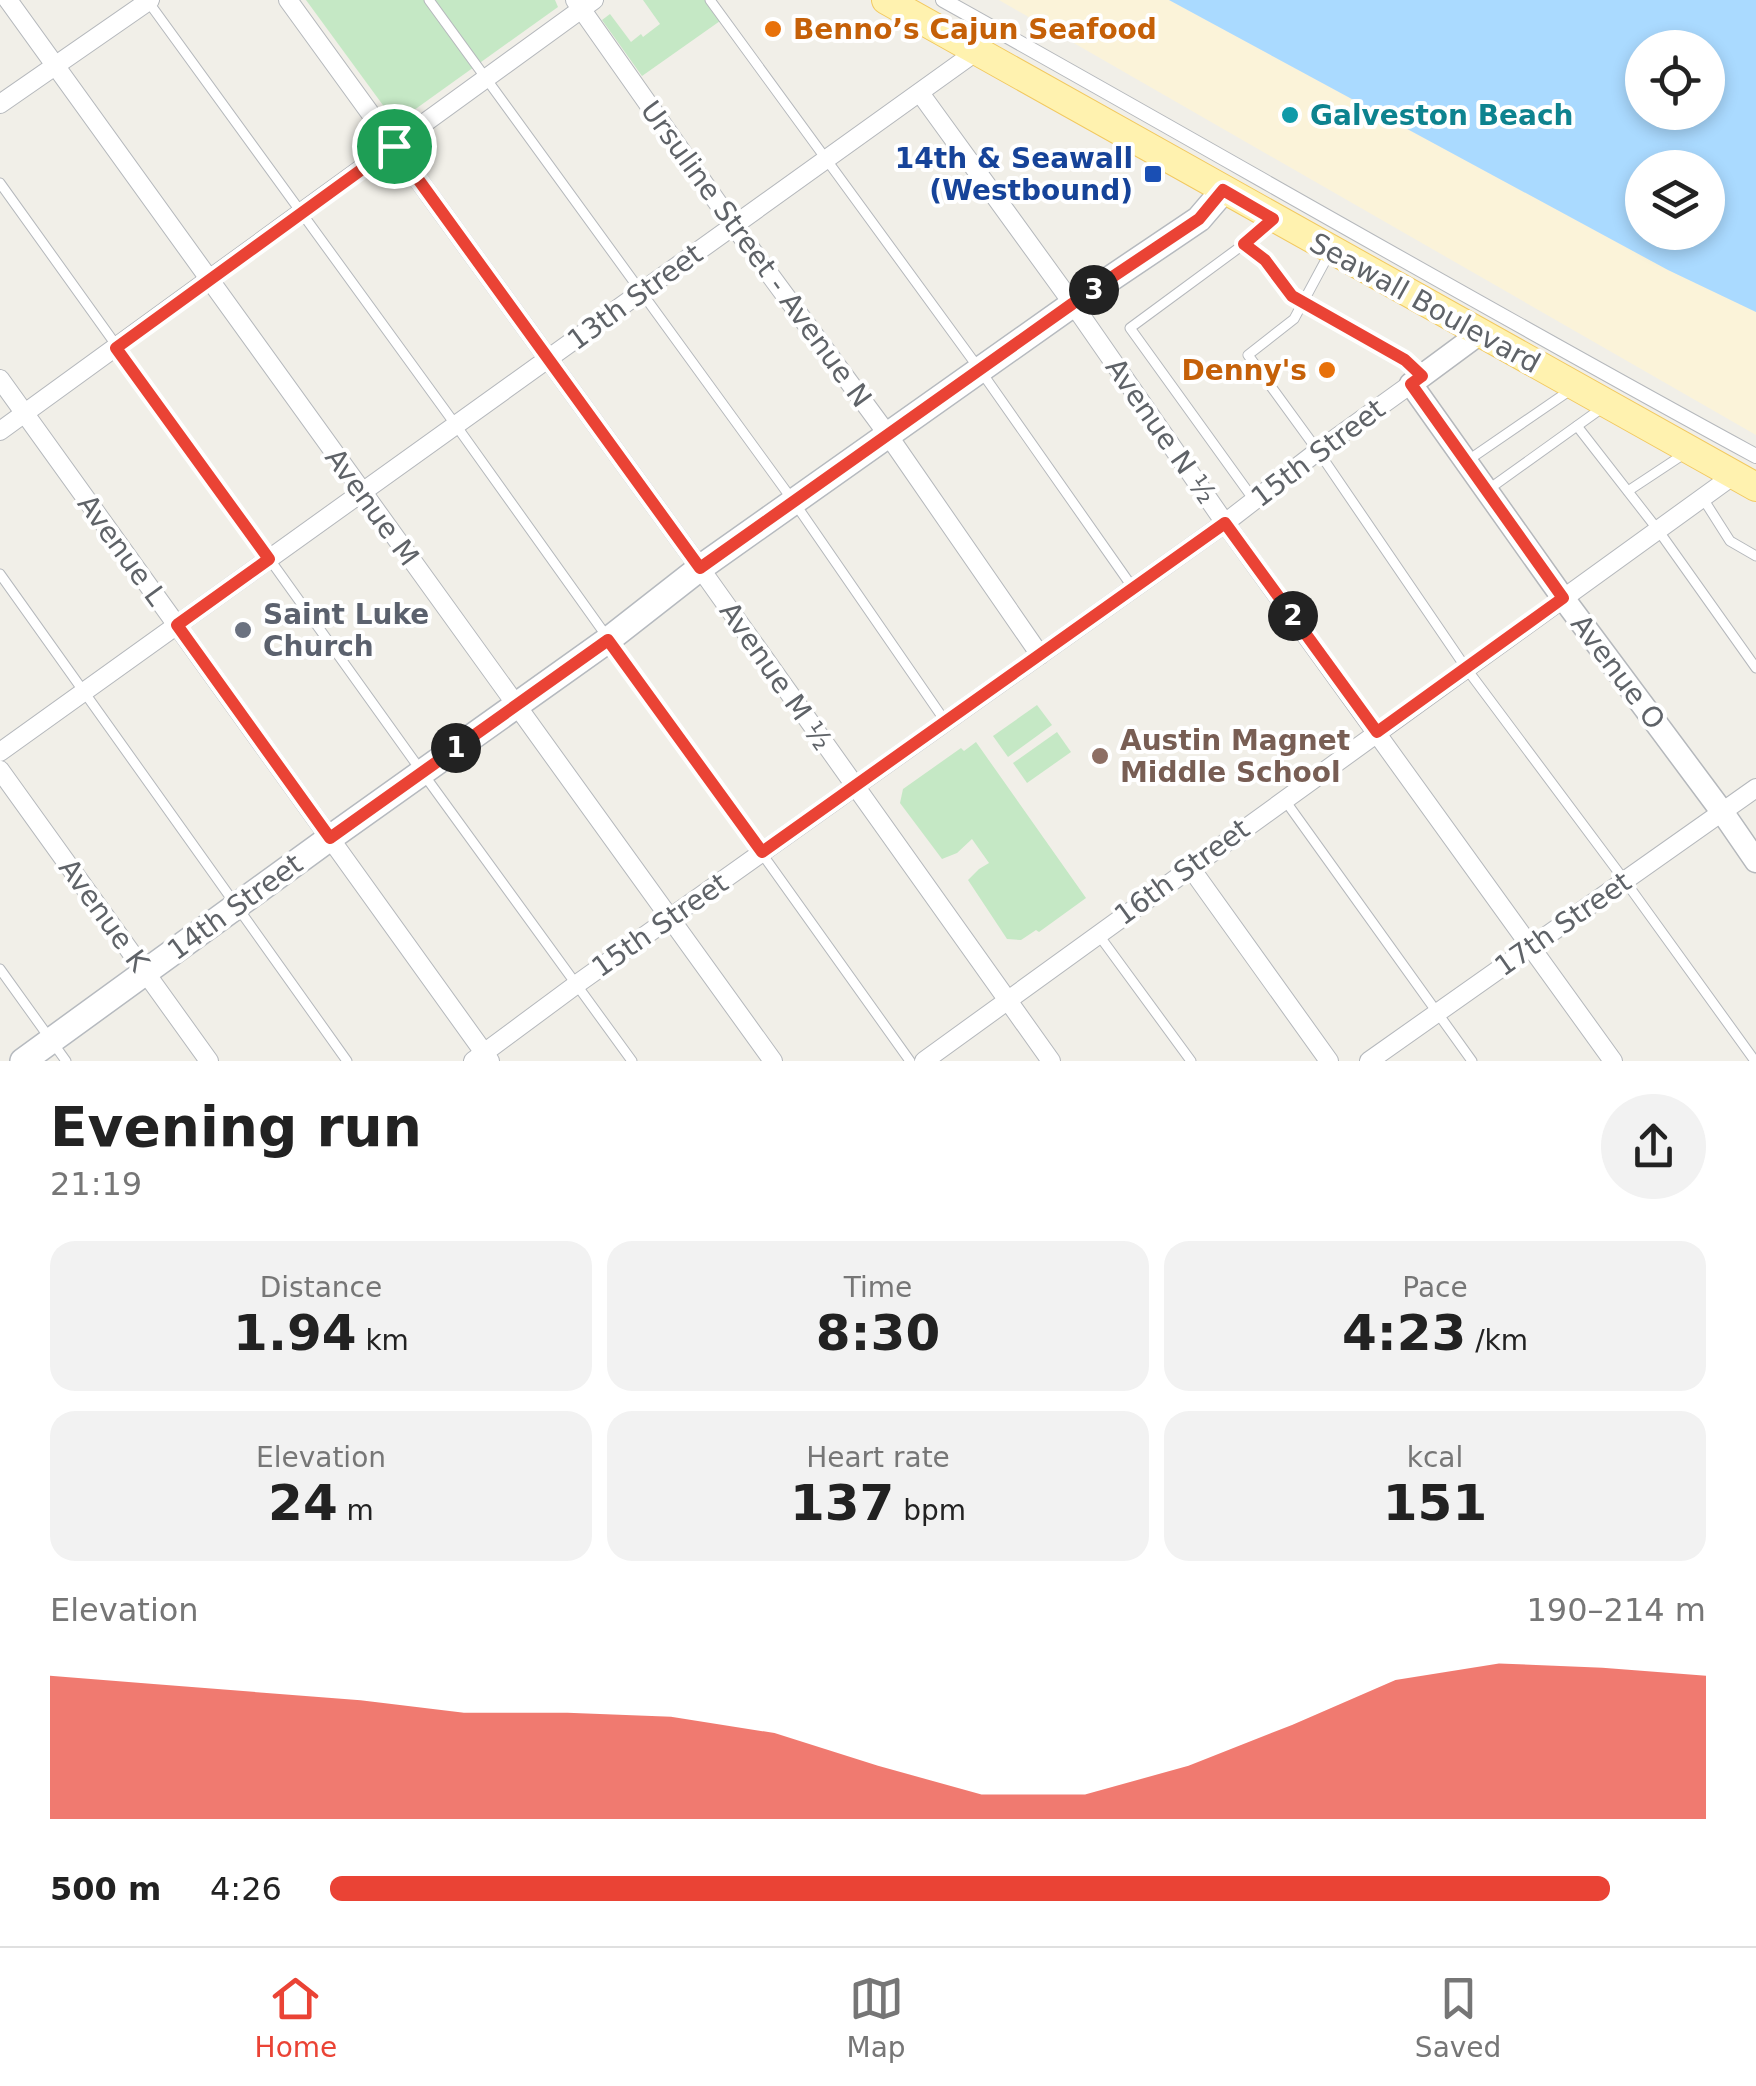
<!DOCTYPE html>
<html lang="en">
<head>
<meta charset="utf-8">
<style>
	:root { --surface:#fff; --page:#f2f2f2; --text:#222; --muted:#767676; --line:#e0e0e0; --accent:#ea4335 }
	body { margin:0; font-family:"DejaVu Sans",sans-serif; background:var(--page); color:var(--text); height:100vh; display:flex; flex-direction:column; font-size:38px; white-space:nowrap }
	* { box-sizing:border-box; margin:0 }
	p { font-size:32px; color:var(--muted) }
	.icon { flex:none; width:55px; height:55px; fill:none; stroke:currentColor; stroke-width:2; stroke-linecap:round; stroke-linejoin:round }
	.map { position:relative; height:1061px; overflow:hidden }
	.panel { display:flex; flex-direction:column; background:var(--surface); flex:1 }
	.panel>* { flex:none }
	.buttons { position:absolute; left:1625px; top:30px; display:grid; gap:20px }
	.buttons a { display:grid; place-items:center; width:100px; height:100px; border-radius:50%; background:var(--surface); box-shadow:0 5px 15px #0003; font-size:50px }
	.pin { position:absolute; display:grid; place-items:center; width:85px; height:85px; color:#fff; margin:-42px; border:5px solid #fff; border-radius:50%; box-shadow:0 2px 10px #0007 }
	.km { position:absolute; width:50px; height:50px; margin:-25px; border-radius:50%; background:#222; color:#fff; font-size:28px; line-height:50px; text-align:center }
	.round { display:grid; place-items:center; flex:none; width:105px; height:105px; border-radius:52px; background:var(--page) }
	.summary { display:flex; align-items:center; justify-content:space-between; height:170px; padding:0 50px }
	h1 { font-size:55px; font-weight:700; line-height:75px }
	.figures { display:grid; grid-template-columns:repeat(3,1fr); gap:15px; height:170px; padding:10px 50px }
	.figures div { display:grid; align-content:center; border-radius:25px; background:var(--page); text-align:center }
	.figures b { font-size:50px; font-weight:700 }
	.figures small { font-size:28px; font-weight:400 }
	.figures p { font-size:28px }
	.chart { height:280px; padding:20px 50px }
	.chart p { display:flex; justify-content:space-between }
	.chart svg { width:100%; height:180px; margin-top:10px; fill:var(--accent); opacity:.7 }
	ul { padding:0 50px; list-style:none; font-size:32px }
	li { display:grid; grid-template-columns:160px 120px 1fr; align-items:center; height:75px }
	li i { height:25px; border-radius:12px; background:var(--accent) }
	.dock { display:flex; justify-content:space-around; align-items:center; height:140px; border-top:2px solid var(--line); background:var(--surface); font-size:28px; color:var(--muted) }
	.dock a { display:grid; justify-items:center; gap:5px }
	.dock .active { color:var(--accent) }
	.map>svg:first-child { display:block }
	.green { fill:#c5e8c5 }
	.sand { fill:#fbf3d9 }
	.water { fill:#aadaff; fill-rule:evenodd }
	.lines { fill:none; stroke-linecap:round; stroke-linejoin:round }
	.service-casing { stroke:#b5b8bc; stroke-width:11 }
	.pedestrian-casing { stroke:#b5b8bc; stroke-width:16 }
	.minor-casing { stroke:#b5b8bc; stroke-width:20 }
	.tertiary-casing { stroke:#b5b8bc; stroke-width:25 }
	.secondary-casing { stroke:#b6babf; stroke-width:28 }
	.primary-casing { stroke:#f2c960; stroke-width:30 }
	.service { stroke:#fff; stroke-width:9 }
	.pedestrian { stroke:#fff; stroke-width:14 }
	.minor { stroke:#fff; stroke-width:18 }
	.tertiary { stroke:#fff; stroke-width:22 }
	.secondary { stroke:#fff; stroke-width:25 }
	.primary { stroke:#fff2af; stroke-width:28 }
	.route-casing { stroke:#fff; stroke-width:20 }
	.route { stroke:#ea4335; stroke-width:12 }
	.food-dot { fill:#e8710a; stroke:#fff; stroke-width:4 }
	.culture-dot { fill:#0f9aa8; stroke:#fff; stroke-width:4 }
	.transit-dot { fill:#1a4fb4; stroke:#fff; stroke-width:4 }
	.worship-dot { fill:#6b7280; stroke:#fff; stroke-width:4 }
	.education-dot { fill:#8d6e63; stroke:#fff; stroke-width:4 }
	.labels { text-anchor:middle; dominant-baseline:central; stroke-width:8; stroke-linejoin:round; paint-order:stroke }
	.food-label { font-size:28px; font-weight:bold; fill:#c56008; stroke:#fff; text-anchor:start }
	.culture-label { font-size:28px; font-weight:bold; fill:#0d838f; stroke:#fff; text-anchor:start }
	.transit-label { font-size:28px; font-weight:bold; fill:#164399; stroke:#fff; text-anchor:end }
	.street-label { font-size:28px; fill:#5f6368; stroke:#fff }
	.worship-label { font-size:28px; font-weight:bold; fill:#5b616d; stroke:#fff; text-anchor:start }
	.education-label { font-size:28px; font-weight:bold; fill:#785e54; stroke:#fff; text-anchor:start }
</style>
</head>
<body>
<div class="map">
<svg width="1756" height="1061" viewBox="0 0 1756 1061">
	<rect width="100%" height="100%" fill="#f1efe8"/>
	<g class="green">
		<path d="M 306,0 L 555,0 L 558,7 L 396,123 Z"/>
		<path d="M 643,0 L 705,0 L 720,21 L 642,76 L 602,20 L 610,14 L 631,42 L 641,34 L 643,37 L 660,24 Z"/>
		<path d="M 1037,705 L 1052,725 L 1008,757 L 993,736 Z"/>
		<path d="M 1057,732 L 1071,752 L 1027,783 L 1013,763 Z"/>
		<path d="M 976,742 L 1086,898 L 1039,932 L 1036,930 L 1021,940 L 1007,939 L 968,880 L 979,869 L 989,863 L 972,839 L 957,853 L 942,859 L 900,803 L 903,789 L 961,748 L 964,751 Z"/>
	</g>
	<path class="sand" d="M 999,0 L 1169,0 L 1668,270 L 1756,312 L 1756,435 Z"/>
	<path class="water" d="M 1169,0 L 1756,0 L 1756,312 L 1668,270 ZM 1642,48 L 1708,48 L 1708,112 L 1642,112 ZM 1642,168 L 1708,168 L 1708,232 L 1642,232 Z"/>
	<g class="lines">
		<g class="service-casing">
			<g id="service">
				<path d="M 147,0 L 455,424 L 910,1061"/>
				<path d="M 429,0 L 794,502 L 945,721"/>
				<path d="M 710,0 L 980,370 L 1133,588"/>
				<path d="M 0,183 L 422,772 L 632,1061"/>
				<path d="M 1244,244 L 1265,260 L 1292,296 L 1405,360 L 1420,374"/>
				<path d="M 1329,254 L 1294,319 L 1248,355 L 1318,451 L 1466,668 L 1625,881 L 1755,1061"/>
				<path d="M 1577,426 L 1658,530 L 1756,668"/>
				<path d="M 1467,461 L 1569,391"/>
				<path d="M 1489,489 L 1602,408"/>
				<path d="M 1628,491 L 1684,454"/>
				<path d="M 1702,497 L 1730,541 L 1756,556"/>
				<path d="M 1254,500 L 1130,328 L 1240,247 L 1271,221"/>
				<path d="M 0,574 L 347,1061"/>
				<path d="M 1284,799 L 1472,1061"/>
				<path d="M 1098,934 L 1191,1061"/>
				<path d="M 0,969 L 66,1061"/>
			</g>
		</g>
		<g class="pedestrian-casing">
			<path id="pedestrian" d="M 943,0 C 1214,151 1483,308 1756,456"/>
		</g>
		<g class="minor-casing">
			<g id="minor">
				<path d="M 8,0 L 773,1061"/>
				<path d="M 288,0 L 700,568 L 1051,1061"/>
				<path d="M 575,0 L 734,226 L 888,435 L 1040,655"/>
				<path d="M 920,93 L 1073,304 L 1225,523 L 1613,1061"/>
				<path d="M 0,104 L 150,0"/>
				<path d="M 0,379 L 490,1061"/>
				<path d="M 0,431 L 594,0"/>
				<path d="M 0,752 L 977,51"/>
				<path d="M 0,770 L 209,1061"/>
				<path d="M 1190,867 L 1329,1061"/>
				<path d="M 473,1061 L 577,984 L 1225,523 L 1318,451 L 1411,384"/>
				<path d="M 924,1061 L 1734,475"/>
				<path d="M 1369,1061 L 1756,788"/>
			</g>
		</g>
		<g class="tertiary-casing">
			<path id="tertiary" d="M 1480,333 L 1411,384 L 1563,598 L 1723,813 L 1756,861"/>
		</g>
		<g class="secondary-casing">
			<path id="secondary" d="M 23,1061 L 330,838 L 608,640 L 700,568 L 1073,304 L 1199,219 L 1223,191"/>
		</g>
		<g class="primary-casing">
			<path id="primary" d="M 886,0 L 1756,487"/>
		</g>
		<use href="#service" class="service"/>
		<use href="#pedestrian" class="pedestrian"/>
		<use href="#minor" class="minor"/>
		<use href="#tertiary" class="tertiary"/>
		<use href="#secondary" class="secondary"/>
		<use href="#primary" class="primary"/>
	</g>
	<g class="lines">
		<g class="route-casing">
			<path id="route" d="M 394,146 L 700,568 L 1072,304 L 1199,219 L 1223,190 L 1273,219 L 1244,244 L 1265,260 L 1292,296 L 1405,360 L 1422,376 L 1411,384 L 1563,598 L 1377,732 L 1225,523 L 762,852 L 608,640 L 330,838 L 177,625 L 269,559 L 116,348 Z"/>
		</g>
		<use href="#route" class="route"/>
	</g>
	<g class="food-dot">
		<circle cx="773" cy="29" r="10"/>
		<circle cx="1327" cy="370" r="10"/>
	</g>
	<circle class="culture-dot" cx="1290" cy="115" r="10"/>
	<rect class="transit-dot" x="1143" y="164" width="20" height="20" rx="5"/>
	<circle class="worship-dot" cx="243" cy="630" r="10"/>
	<circle class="education-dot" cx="1100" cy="756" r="10"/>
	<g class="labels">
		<g class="food-label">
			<text x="793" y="29">Benno’s Cajun Seafood</text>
			<text x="1307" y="370" text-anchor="end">Denny's</text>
		</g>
		<g class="culture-label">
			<text x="1310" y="115">Galveston Beach</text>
		</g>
		<g class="transit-label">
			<text x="1133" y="158">14th &amp; Seawall<tspan x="1133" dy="32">(Westbound)</tspan></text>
		</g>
		<g class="street-label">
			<text transform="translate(756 254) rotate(54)">Ursuline Street - Avenue N</text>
			<text transform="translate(635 297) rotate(-36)">13th Street</text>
			<text transform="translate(1425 303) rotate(29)">Seawall Boulevard</text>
			<text transform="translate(1161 431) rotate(55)">Avenue N ½</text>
			<text transform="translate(1318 453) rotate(-37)">15th Street</text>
			<text transform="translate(372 507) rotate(54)">Avenue M</text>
			<text transform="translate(122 550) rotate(54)">Avenue L</text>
			<text transform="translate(1618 672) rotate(53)">Avenue O</text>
			<text transform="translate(776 676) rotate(55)">Avenue M ½</text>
			<text transform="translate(1182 872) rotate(-36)">16th Street</text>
			<text transform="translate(235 907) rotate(-36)">14th Street</text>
			<text transform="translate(104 915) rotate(54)">Avenue K</text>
			<text transform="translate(1563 924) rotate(-35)">17th Street</text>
			<text transform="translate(660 925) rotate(-35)">15th Street</text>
		</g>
		<g class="worship-label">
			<text x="263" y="614">Saint Luke<tspan x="263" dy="32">Church</tspan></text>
		</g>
		<g class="education-label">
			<text x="1120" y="740">Austin Magnet<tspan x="1120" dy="32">Middle School</tspan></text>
		</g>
	</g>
</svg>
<div class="buttons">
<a><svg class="icon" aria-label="locate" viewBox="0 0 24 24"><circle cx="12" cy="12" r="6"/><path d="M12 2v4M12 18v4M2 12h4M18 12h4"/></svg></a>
<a><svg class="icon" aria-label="layers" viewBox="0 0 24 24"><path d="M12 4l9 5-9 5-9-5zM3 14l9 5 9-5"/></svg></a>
</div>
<div class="pin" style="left:394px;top:146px;background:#1e9e55"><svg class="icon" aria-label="arrive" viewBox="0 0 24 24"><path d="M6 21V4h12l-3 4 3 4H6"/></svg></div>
<b class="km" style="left:456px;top:748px">1</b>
<b class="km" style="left:1293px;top:616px">2</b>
<b class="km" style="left:1094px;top:290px">3</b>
</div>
<section class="panel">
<div class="summary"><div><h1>Evening run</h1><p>21:19</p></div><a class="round"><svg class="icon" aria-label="share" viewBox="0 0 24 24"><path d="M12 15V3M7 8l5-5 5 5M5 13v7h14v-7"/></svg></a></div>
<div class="figures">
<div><p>Distance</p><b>1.94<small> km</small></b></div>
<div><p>Time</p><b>8:30</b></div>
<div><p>Pace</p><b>4:23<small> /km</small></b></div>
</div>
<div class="figures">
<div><p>Elevation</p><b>24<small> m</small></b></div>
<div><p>Heart rate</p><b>137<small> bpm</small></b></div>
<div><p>kcal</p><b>151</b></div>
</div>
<div class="chart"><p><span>Elevation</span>190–214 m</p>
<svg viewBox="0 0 160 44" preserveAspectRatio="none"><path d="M0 44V9L10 11L20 13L30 15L40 18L50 18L60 19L70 23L80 31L90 38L100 38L110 31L120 21L130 10L140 6L150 7L160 9V44z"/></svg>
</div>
<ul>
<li><b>500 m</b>4:26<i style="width:93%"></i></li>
</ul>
</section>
<nav class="dock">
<a class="active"><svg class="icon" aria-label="home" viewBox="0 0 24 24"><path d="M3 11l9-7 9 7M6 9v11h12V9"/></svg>Home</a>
<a><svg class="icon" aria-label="map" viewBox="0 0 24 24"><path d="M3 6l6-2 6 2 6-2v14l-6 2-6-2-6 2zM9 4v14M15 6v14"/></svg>Map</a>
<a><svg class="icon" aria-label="saved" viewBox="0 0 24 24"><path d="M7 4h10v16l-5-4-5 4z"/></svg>Saved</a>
</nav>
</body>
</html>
